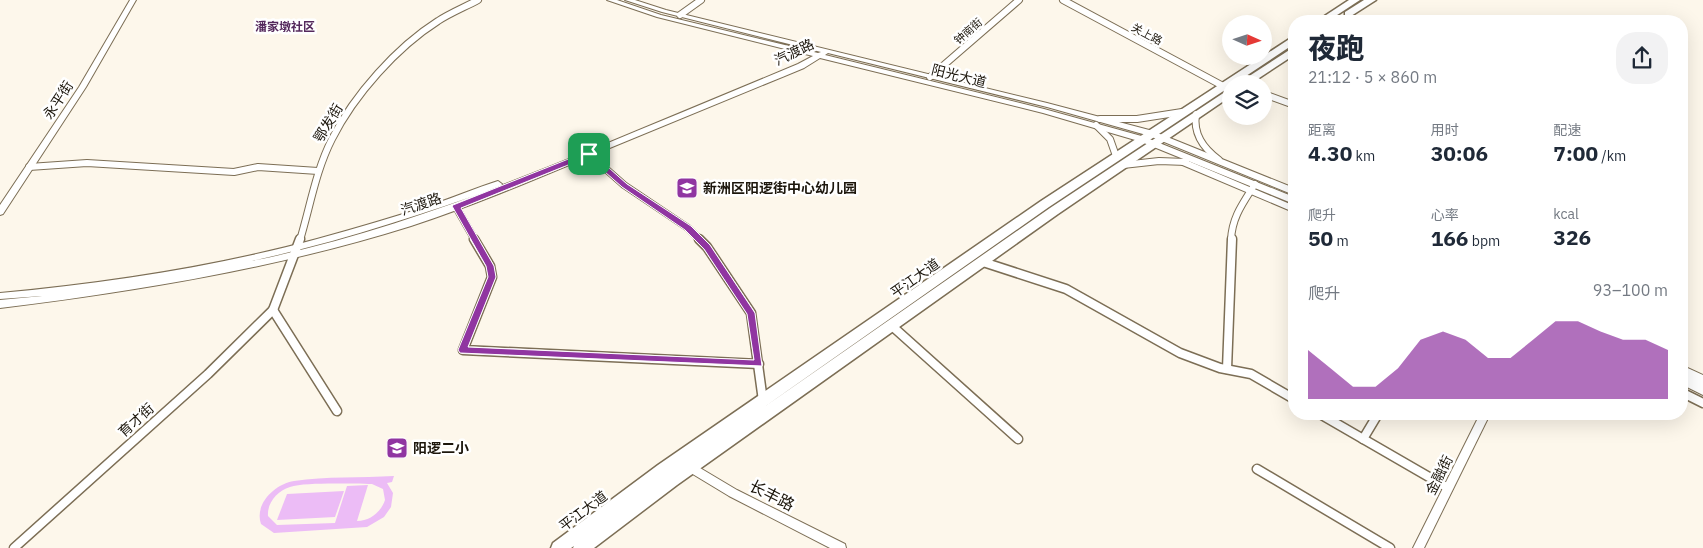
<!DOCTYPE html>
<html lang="zh">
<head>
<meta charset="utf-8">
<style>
	:root { --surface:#fff; --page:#f2f2f3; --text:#1f2937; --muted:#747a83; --accent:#9035a1 }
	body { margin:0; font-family:"IBM Plex Sans","Noto Sans SC",sans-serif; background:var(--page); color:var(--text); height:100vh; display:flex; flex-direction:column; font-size:19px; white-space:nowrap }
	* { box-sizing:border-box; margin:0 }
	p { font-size:16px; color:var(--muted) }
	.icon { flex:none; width:28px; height:28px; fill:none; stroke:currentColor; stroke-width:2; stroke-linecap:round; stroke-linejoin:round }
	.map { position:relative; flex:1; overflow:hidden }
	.drawer { position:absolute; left:1288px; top:15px; width:400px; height:405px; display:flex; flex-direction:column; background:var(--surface); border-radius:20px; box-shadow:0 5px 20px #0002 }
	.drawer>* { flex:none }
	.needle { width:32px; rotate:93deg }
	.controls { position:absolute; left:1222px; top:15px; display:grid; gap:10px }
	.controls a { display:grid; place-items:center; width:50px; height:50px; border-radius:50%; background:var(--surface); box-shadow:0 5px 20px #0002; font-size:25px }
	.pin { position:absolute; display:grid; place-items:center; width:42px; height:42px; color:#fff; margin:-21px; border-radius:10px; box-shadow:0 2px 8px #0006 }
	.round { display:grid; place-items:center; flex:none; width:52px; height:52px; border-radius:20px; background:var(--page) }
	.head { display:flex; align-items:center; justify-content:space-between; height:85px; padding:0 20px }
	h1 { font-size:28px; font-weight:800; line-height:38px }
	.stats { display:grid; grid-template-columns:repeat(3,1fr); gap:8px; height:85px; padding:5px 20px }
	.stats div { display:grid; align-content:center }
	.stats b { font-size:21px; font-weight:800 }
	.stats small { font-size:14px; font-weight:400 }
	.stats p { font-size:14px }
	.chart { height:140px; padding:10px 20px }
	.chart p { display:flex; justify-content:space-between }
	.chart svg { width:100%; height:90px; margin-top:5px; fill:var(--accent); opacity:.7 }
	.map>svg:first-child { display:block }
	.green { fill:#ecbcf6; fill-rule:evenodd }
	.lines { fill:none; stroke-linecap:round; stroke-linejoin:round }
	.minor-far1-casing { stroke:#7c6e55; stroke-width:8 }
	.minor-casing { stroke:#7c6e55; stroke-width:11 }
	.tertiary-casing { stroke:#7c6e55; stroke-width:2 }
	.secondary-casing { stroke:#7c6e55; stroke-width:2 }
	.trunk-casing { stroke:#7c6e55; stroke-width:3 }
	.minor-far1 { stroke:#fff; stroke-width:6 }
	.minor { stroke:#fff; stroke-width:8 }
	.tertiary { fill:#fff; fill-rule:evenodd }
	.secondary { fill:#fff; fill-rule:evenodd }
	.trunk { fill:#fff; fill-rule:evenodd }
	.route { fill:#9035a1; stroke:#fff; fill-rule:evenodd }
	.labels { text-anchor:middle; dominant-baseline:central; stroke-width:5; stroke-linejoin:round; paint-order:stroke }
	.far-street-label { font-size:11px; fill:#1c160c; stroke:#fff }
	.far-neighbourhood-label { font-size:12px; font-weight:bold; fill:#54285c; stroke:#fff }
	.street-label { font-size:14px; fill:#1c160c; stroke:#fff }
	.poi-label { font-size:14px; font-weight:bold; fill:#1c160c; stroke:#fff; text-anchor:start }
	.near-street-label { font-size:16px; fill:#1c160c; stroke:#fff }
</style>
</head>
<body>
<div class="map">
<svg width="1703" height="548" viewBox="0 0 1703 548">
	<rect width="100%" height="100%" fill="#fdf7eb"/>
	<g class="green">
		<path d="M 394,476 L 392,482 L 387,483 L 393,493 L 391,507 L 384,517 L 367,527 L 274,533 L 261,524 C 254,504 275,484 294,481 C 326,476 361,478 394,476 ZM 372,484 L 383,489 L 385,500 C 381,512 370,521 357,521 L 368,485 L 347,486 L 335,523 L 277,525 L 268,516 C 267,503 277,491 290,487 C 306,482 352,484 372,484 Z"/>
		<path d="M 344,491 L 335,517 L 277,520 L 287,494 Z"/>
	</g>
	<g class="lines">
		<g class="minor-far1-casing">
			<g id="minor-far1">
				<path d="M 1063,0 L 1223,86"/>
				<path d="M 680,15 L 701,0"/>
				<path d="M 930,77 L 1019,0"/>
				<path d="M 1264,94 L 1294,105"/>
				<path d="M 1196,114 C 1193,134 1203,148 1219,160"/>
				<path d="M 1100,119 L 1137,119 L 1182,112"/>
				<path d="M 1096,125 L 1110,139 L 1116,156"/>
				<path d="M 589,154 L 624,185 L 688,228 L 700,240"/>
				<path d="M 1183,162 L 1294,209"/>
				<path d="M 1123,165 L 1159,161 L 1186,162"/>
				<path d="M 29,167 L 87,163 L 234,172 L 258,167 L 318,171"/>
				<path d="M 456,207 L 475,240"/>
				<path d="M 300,240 C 310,207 316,170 332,139 C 354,95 397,47 438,21 C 450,13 465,7 478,0"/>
				<path d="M 1231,240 C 1232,217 1243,203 1255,184"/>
			</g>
		</g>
		<g class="minor-casing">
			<g id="minor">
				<path d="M 474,239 L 490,266 L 492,277 L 463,350 L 759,364"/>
				<path d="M 699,239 L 707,247 L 751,313 L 763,401"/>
				<path d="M 983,262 L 1066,289 L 1180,353 L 1220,368 L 1251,374 L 1294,399"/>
				<path d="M 273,310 L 337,411"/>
				<path d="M 892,326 L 1018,439"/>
				<path d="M 1227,369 L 1232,239"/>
				<path d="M 1681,392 L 1703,403"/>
				<path d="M 1320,414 L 1448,488"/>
				<path d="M 1363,439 L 1378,414"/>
				<path d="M 1257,469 L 1390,548"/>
				<path d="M 14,548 L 208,374 L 273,310 L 300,239"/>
			</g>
		</g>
		<g class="tertiary-casing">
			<g id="tertiary">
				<path d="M 130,0 L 136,0 L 86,87 L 3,214 L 0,215 L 0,205 L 79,87 Z"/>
				<path d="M 607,0 L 617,0 L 661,15 L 818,53 L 821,52 L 662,12 L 625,0 L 635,0 L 666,10 L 1047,103 L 1153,131 L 1154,133 L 1150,136 L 1047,107 L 828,53 L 825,55 L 1044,109 L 1145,137 L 1146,139 L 1142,142 L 1043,113 L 820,58 L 804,68 C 736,96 668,124 600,152 C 538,178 475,205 411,226 C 277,268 139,291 0,308 L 0,300 L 42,296 L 0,299 L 0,293 C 107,283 214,267 317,239 C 357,228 395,217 434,204 C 455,197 476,188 498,181 L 502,184 L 501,186 C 419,216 337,242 252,261 C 371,237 484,194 596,148 C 663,120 731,92 798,64 L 813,56 L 657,17 Z"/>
				<path d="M 1480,414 L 1490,414 L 1424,548 L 1413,548 Z"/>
				<path d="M 690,462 L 737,490 L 845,544 L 846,548 L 830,548 L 729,496 L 686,470 L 685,467 L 686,464 Z"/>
			</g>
		</g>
		<g class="secondary-casing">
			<g id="secondary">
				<path d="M 1150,130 L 1294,188 L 1294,195 L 1147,135 L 1146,133 L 1147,131 Z"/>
				<path d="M 1142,136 L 1294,197 L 1294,204 L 1139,141 L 1138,139 L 1139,137 Z"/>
				<path d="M 1681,365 L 1703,375 L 1703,395 L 1681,384 L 1681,374 L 1683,375 L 1681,374 Z"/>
			</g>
		</g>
		<g class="trunk-casing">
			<g id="trunk">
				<path d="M 1349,0 L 1360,0 L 1328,21 L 1317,21 Z"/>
				<path d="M 1364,0 L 1376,0 L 1351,16 L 1345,16 L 1345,12 Z"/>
				<path d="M 1294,36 L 1294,44 L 1049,207 L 760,410 L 1050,208 L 1231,88 L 1231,96 L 1058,214 L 677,485 L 594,548 L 573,548 L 574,546 L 571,548 L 551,548 L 553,543 L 658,465 L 1041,201 Z"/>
				<path d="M 1294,47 L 1294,55 L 1250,84 L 1237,84 Z"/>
			</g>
		</g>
		<use href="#minor-far1" class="minor-far1"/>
		<use href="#minor" class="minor"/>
		<use href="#tertiary" class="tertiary"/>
		<use href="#secondary" class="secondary"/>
		<use href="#trunk" class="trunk"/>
	</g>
	<path class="route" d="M 586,152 L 591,152 L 627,184 L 691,226 L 710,245 L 755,313 L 762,366 L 460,353 L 458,350 L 488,277 L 486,266 L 452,206 L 453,205 ZM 588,157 L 622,187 L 685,230 L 704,249 L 747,314 L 754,360 L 468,347 L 496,277 L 494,266 L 461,208 Z"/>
	<defs>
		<g id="school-square" transform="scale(1.125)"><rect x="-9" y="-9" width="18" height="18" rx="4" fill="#9035a1" stroke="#fff"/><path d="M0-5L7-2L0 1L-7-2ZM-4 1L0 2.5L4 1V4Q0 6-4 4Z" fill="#fff"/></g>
	</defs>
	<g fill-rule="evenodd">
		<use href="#school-square" x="687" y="188"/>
		<use href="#school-square" x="397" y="448"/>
	</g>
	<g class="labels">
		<g class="far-street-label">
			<text transform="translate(968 31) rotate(-41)">钟南街</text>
			<text transform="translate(1147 34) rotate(28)">关上路</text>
		</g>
		<g class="far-neighbourhood-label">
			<text x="285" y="26">潘家墩社区</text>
		</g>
		<g class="street-label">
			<text transform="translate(794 52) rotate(-26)">汽渡路</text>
			<text transform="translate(959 76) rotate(14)">阳光大道</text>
			<text transform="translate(58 100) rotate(-57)">永平街</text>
			<text transform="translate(328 123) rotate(-59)">鄂发街</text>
			<text transform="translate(421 204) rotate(-19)">汽渡路</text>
			<text transform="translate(915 278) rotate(-35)">平江大道</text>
			<text transform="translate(136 420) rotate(-42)">育才街</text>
			<text transform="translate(1439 475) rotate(-63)">金融街</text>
			<text transform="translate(583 511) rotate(-37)">平江大道</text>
		</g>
		<g class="poi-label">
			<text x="703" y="188">新洲区阳逻街中心幼儿园</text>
			<text x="413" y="448">阳逻二小</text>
		</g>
		<g class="near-street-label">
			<text transform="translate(772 495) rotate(27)">长丰路</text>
		</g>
	</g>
</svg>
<div class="controls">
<a><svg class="needle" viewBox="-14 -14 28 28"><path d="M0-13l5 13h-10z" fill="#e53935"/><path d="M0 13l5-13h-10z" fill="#747a83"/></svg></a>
<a><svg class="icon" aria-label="layers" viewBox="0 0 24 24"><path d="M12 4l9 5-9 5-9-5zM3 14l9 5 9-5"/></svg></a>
</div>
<div class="pin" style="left:589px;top:154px;background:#1e9e55"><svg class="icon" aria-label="arrive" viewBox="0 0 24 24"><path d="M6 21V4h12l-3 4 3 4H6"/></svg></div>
<section class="drawer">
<div class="head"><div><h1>夜跑</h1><p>21:12 · 5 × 860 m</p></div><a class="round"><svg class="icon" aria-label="share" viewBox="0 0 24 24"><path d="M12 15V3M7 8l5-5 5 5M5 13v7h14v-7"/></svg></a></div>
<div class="stats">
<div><p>距离</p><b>4.30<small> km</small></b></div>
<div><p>用时</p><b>30:06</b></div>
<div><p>配速</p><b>7:00<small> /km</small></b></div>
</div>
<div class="stats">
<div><p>爬升</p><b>50<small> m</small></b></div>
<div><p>心率</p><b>166<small> bpm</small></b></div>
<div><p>kcal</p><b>326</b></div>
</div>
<div class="chart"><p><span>爬升</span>93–100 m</p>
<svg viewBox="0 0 160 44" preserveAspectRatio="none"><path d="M0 44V20L10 29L20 38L30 38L40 29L50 15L60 11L70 15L80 24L90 24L100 15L110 6L120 6L130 11L140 15L150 15L160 20V44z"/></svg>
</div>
</section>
</div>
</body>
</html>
